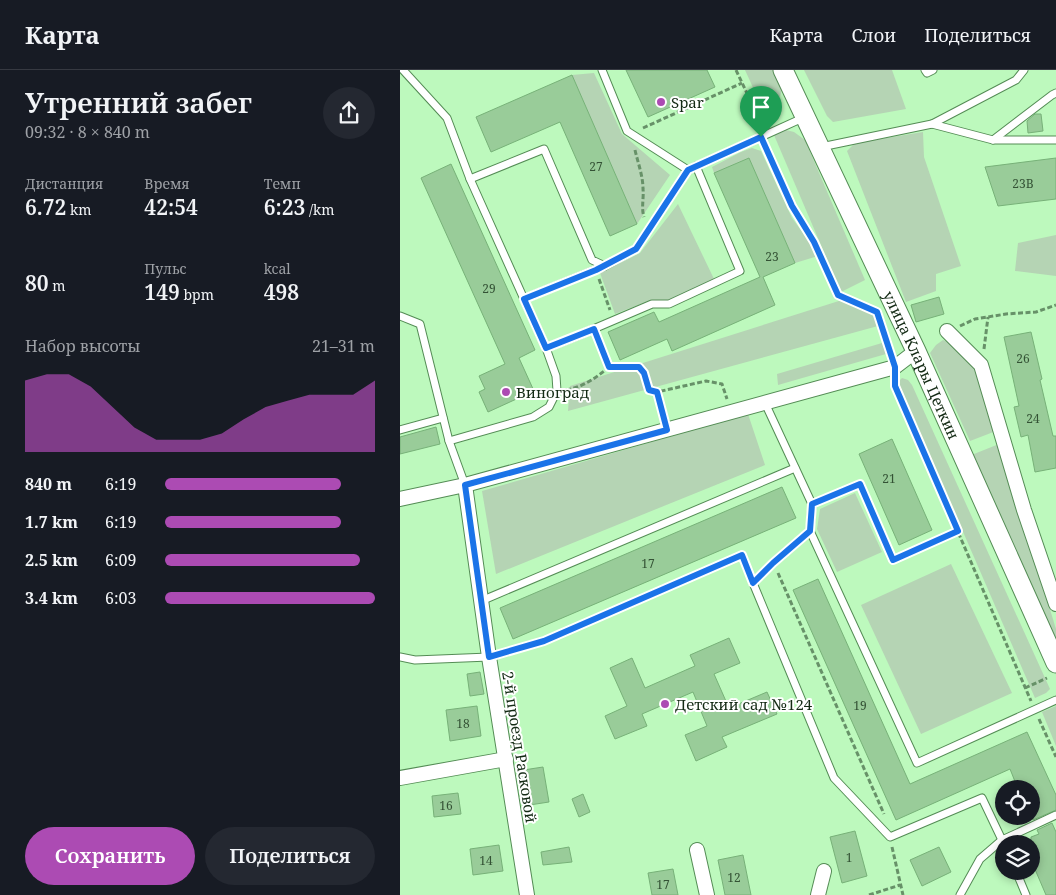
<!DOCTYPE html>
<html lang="ru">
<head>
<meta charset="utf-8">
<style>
	:root { --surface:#171b24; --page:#242831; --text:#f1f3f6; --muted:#9ea1a6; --line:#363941; --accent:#ac4bb3 }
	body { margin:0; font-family:"Noto Serif",serif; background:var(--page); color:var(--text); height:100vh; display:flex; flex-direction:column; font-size:19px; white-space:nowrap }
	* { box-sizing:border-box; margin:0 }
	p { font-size:16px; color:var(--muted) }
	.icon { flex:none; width:28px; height:28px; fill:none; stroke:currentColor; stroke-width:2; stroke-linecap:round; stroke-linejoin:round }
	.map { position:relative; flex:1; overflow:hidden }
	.panel { display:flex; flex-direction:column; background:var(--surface); width:400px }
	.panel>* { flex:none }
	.tools { position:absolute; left:595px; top:710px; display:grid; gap:10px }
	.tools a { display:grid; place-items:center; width:45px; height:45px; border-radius:50%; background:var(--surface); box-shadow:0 2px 8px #0003; font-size:25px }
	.pin { position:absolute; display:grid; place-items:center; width:42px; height:42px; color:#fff; margin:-51px -21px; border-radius:50% 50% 50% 0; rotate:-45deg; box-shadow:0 0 5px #0007 }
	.pin .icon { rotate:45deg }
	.round { display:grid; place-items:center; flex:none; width:52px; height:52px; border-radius:26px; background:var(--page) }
	.overview { display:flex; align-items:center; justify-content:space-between; height:85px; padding:0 25px }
	h1 { font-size:28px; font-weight:600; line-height:38px }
	.metrics { display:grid; grid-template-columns:repeat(3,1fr); gap:8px; height:85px; padding:5px 25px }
	.metrics div { display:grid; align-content:center }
	.metrics b { font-size:21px; font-weight:600 }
	.metrics small { font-size:14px; font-weight:400 }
	.metrics p { font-size:14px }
	.chart { height:140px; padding:10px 25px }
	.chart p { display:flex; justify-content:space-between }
	.chart svg { width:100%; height:90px; margin-top:5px; fill:var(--accent); opacity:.7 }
	.primary-button { display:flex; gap:10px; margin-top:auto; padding:10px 25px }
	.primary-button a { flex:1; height:58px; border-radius:30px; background:var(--accent); color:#fff; font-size:20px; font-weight:600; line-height:58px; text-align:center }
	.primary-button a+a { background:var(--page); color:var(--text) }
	ul { padding:0 25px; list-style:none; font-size:16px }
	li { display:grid; grid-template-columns:80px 60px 1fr; align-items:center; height:38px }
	li i { height:12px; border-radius:6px; background:var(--accent) }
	header { display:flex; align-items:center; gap:30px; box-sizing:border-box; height:70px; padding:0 25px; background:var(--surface); border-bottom:1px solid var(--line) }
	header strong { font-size:24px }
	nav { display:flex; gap:28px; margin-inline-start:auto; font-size:18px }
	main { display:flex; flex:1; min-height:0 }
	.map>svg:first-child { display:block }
	.green { fill:#b5d4b4 }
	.building { fill:#9c9; stroke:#77b178 }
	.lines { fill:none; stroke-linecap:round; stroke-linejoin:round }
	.lane-casing { stroke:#548c55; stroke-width:9 }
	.street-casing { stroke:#548c55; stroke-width:16 }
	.secondary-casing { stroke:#548c55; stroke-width:21 }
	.path { stroke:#679168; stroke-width:3; stroke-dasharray:5 2.5; stroke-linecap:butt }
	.lane { stroke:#fff; stroke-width:7 }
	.street { stroke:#fff; stroke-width:14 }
	.secondary { stroke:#fff; stroke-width:19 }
	.route-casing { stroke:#fff; stroke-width:10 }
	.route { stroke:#1a73e8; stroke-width:6 }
	.poi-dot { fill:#ac4bb3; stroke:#fff; stroke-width:2 }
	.labels { text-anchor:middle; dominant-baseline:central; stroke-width:4; stroke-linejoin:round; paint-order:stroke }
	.number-label { font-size:12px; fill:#345235 }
	.poi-label { font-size:15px; fill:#132a14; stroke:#fff; text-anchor:start }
	.street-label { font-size:15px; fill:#132a14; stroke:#fff }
</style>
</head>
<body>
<header>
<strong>Карта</strong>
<nav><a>Карта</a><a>Слои</a><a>Поделиться</a></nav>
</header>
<main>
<section class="panel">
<div class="overview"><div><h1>Утренний забег</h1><p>09:32 · 8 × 840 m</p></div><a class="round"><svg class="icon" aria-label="share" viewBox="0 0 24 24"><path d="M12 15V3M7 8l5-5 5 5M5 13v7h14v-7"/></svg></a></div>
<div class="metrics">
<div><p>Дистанция</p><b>6.72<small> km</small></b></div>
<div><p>Время</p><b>42:54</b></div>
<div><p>Темп</p><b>6:23<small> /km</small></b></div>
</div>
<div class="metrics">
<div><b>80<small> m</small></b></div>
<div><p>Пульс</p><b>149<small> bpm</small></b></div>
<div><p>kcal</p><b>498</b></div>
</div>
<div class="chart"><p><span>Набор высоты</span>21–31 m</p>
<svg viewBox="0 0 160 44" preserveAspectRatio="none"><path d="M0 44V9L10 6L20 6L30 12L40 22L50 32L60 38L70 38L80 38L90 35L100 28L110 22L120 19L130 16L140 16L150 16L160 9V44z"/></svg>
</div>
<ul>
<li><b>840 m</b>6:19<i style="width:84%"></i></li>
<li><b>1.7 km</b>6:19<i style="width:84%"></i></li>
<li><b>2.5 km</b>6:09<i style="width:93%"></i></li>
<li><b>3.4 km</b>6:03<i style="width:100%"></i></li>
</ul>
<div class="primary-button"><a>Сохранить</a><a>Поделиться</a></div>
</section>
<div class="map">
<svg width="656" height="825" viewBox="0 0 656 825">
	<rect width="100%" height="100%" fill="#bdf9bd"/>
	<g class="green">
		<path d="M 345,0 L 374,0 C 376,5 380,10 381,16 C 384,26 373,39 365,44 Z"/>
		<path d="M 404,0 L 492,0 L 506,39 L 433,52 L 427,46 Z"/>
		<path d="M 194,3 L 222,64 L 270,105 L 237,154 L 172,5 Z"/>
		<path d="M 386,60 L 394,62 L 405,70 L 465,210 L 441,222 L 374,65 L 379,62 Z"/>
		<path d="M 523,62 L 524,87 L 561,196 L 536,204 L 536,221 L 506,232 L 447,81 L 455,73 Z"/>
		<path d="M 352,78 L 361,81 L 392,148 L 412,175 L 418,186 L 395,193 L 349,88 L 314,103 L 312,97 L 341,82 Z"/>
		<path d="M 278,134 L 314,209 L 268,231 L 251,230 L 215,244 L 200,203 L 240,183 Z"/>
		<path d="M 656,165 L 656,206 L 615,201 L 618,173 Z"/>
		<path d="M 442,230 L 473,243 L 478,256 L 168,341 L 170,316 Z"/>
		<path d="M 543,270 L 555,275 L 577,297 L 596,361 L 570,371 L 530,283 L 536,275 Z"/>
		<path d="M 482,273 L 486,284 L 378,315 L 377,304 Z"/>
		<path d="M 502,308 L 508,310 L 512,315 L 650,619 L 646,623 L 635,628 L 499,314 L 500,310 Z"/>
		<path d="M 348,344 L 365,395 L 96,504 L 82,421 Z"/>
		<path d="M 599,374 L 656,559 L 656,577 L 569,386 Z"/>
		<path d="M 455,423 L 482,482 L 437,502 L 417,459 L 420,439 Z"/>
		<path d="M 551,494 L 612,623 L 521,664 L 461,535 Z"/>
		<path d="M 656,636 L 656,676 L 642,642 Z"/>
	</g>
	<g class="building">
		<path d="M 226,0 L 307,0 L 315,17 L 248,47 Z"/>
		<path d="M 172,5 L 237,154 L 210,166 L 160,52 L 91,82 L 76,47 Z"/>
		<path d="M 635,44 L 641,44 L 643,61 L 628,63 L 627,51 Z"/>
		<path d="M 349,88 L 395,193 L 363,207 L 375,235 L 272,281 L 267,269 L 220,290 L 208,262 L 254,242 L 259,252 L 360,207 L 314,103 Z"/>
		<path d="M 656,88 L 656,129 L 598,136 L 585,97 Z"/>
		<path d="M 51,94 L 135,280 L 119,288 L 134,321 L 88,342 L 79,322 L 85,319 L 79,306 L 105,294 L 21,108 Z"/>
		<path d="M 539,227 L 544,244 L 516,252 L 511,235 Z"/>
		<path d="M 631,262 L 642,309 L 640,310 L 653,366 L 656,366 L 656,398 L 635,402 L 628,365 L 621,367 L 614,337 L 619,336 L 604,267 Z"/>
		<path d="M 36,357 L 40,374 L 0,384 L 0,367 Z"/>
		<path d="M 492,369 L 532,460 L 499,475 L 459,384 Z"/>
		<path d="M 382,417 L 396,448 L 113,569 L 100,538 Z"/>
		<path d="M 418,509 L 510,714 L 627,662 L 656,725 L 656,740 L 633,750 L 631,747 L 631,719 L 618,719 L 610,699 L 496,750 L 393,520 Z"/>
		<path d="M 329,568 L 340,593 L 314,604 L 329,638 L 367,622 L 377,644 L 322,667 L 327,677 L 296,691 L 285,665 L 307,656 L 293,622 L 242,644 L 247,656 L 215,669 L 205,646 L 227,636 L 210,598 L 232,588 L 245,618 L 295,596 L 290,585 Z"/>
		<path d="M 80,602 L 84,624 L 70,626 L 67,604 Z"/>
		<path d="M 77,636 L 81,666 L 50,671 L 46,640 Z"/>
		<path d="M 143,697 L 149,732 L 123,736 L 117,701 Z"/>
		<path d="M 58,723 L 61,744 L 34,747 L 32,726 Z"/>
		<path d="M 183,724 L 190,742 L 179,747 L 172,729 Z"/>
		<path d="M 652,753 L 656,762 L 656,825 L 646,825 L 631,790 L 631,767 L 639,764 L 637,760 Z"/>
		<path d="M 455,761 L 467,806 L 442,813 L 430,767 Z"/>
		<path d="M 99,775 L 103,801 L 73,805 L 70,779 Z"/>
		<path d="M 169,777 L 172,792 L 143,795 L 141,782 Z"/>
		<path d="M 539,777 L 551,802 L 522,816 L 510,790 Z"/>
		<path d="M 343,785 L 351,825 L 325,825 L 318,790 Z"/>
		<path d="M 273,799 L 278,825 L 252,825 L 248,803 Z"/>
	</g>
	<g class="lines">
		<g class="lane-casing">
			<g id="lane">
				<path d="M 3,0 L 47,48 L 70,109 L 146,278"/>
				<path d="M 202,0 L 227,61 L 288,100 L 405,47"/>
				<path d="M 525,0 L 527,3 L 533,0"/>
				<path d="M 532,54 L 616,10 L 624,0"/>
				<path d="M 593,70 L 652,25 L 656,23"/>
				<path d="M 421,77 L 532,54 L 593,70 L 656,70"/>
				<path d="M 70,109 L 144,79 L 192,190 L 205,196 L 236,179 L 288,100"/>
				<path d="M 124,229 L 205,196"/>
				<path d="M 0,246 L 20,254 L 49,371"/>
				<path d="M 365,333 L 412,434 L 410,461 L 517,693 L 656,630"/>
				<path d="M 0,360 L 43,348"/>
				<path d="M 65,415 L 49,371 L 133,347 L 149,337 L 157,321 L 156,306 L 146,278 L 177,266 L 252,234 L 269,234 L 340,201 L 296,96"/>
				<path d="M 410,461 L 373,493 L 353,513 L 434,708 L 490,767 L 582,728 L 602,770 L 656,745"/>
				<path d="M 81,531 L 395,398"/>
				<path d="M 0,587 L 15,590 L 89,587"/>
				<path d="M 616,801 L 626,825"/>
				<path d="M 560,825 L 580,789 L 602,770 L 604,774"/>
			</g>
		</g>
		<g class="street-casing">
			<g id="street">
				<path d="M 547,261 L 581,295 L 624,440 L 656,534"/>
				<path d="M 65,415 L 89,587 L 127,825"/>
				<path d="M 0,429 L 65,415 L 495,297 L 516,281"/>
				<path d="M 0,708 L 106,689"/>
				<path d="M 297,780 L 307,825"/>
				<path d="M 418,825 L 424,801"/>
			</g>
		</g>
		<g class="secondary-casing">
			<g id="secondary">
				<path id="s1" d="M 383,0 L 516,281 L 656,593"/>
			</g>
		</g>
		<g class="path">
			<path d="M 336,0 L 363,57"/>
			<path d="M 243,58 L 342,13"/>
			<path d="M 365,76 L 392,136 L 414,172 L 438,225 L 477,242 L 491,283"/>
			<path d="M 235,80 C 238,93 243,106 243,119 C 244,128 241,138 244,147"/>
			<path d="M 199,209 L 210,240"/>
			<path d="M 560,256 L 575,249 L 606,244 L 636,242 L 656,235"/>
			<path d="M 198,269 L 209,297 L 239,297 L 244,303 L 249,320 L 257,322 L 306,311 L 322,314 L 327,329"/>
			<path d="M 584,279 L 588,247"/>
			<path d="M 495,311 L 495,316 L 631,631"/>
			<path d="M 166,320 C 183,317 196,308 209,297"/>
			<path d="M 257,322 L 263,346"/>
			<path d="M 422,430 L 460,414 L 493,490 L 558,461"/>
			<path d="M 378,503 L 484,744"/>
			<path d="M 102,583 L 145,571 L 342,485 L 349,503"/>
			<path d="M 625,618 L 647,608"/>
			<path d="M 639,649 L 656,687"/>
			<path d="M 492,777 L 503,825"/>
			<path d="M 469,825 L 500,815"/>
		</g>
		<use href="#lane" class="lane"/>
		<use href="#street" class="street"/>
		<use href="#secondary" class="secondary"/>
	</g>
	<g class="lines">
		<g class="route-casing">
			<path id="route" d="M 361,67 L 392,136 L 414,172 L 438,225 L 477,242 L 495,297 L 495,316 L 558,461 L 493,490 L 460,414 L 412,434 L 410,461 L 373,493 L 353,513 L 342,485 L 144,571 L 89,587 L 65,415 L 267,360 L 257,322 L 249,320 L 244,303 L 239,297 L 209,297 L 194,259 L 146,278 L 124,229 L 196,200 L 236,179 L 288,100 Z"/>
		</g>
		<use href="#route" class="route"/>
	</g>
	<g class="poi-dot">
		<circle cx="261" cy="32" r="5"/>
		<circle cx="106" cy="322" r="5"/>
		<circle cx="265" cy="634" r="5"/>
	</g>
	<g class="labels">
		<g class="number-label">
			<text x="196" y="96">27</text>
			<text x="623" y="113">23В</text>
			<text x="372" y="186">23</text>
			<text x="89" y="218">29</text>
			<text x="623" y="288">26</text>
			<text x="633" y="348">24</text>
			<text x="489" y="408">21</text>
			<text x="248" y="493">17</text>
			<text x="460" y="635">19</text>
			<text x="63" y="653">18</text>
			<text x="46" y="735">16</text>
			<text x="449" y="787">1</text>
			<text x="86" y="790">14</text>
			<text x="334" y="807">12</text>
			<text x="263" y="814">17</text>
		</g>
		<g class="poi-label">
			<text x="271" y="32">Spar</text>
			<text x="116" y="322">Виноград</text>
			<text x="275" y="634">Детский сад №124</text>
		</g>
		<g class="street-label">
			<text stroke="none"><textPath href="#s1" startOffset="326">улица Клары Цеткин</textPath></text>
			<text transform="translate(120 677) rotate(81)">2-й проезд Расковой</text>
		</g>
	</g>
</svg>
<div class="tools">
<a><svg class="icon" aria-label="locate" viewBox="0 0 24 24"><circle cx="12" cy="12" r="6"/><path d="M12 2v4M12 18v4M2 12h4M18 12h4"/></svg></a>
<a><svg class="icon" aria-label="layers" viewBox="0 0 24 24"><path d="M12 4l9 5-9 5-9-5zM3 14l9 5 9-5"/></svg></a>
</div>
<div class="pin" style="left:361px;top:67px;background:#1e9e55"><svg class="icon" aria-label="arrive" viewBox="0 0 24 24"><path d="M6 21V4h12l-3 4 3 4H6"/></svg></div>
</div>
</main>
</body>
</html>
